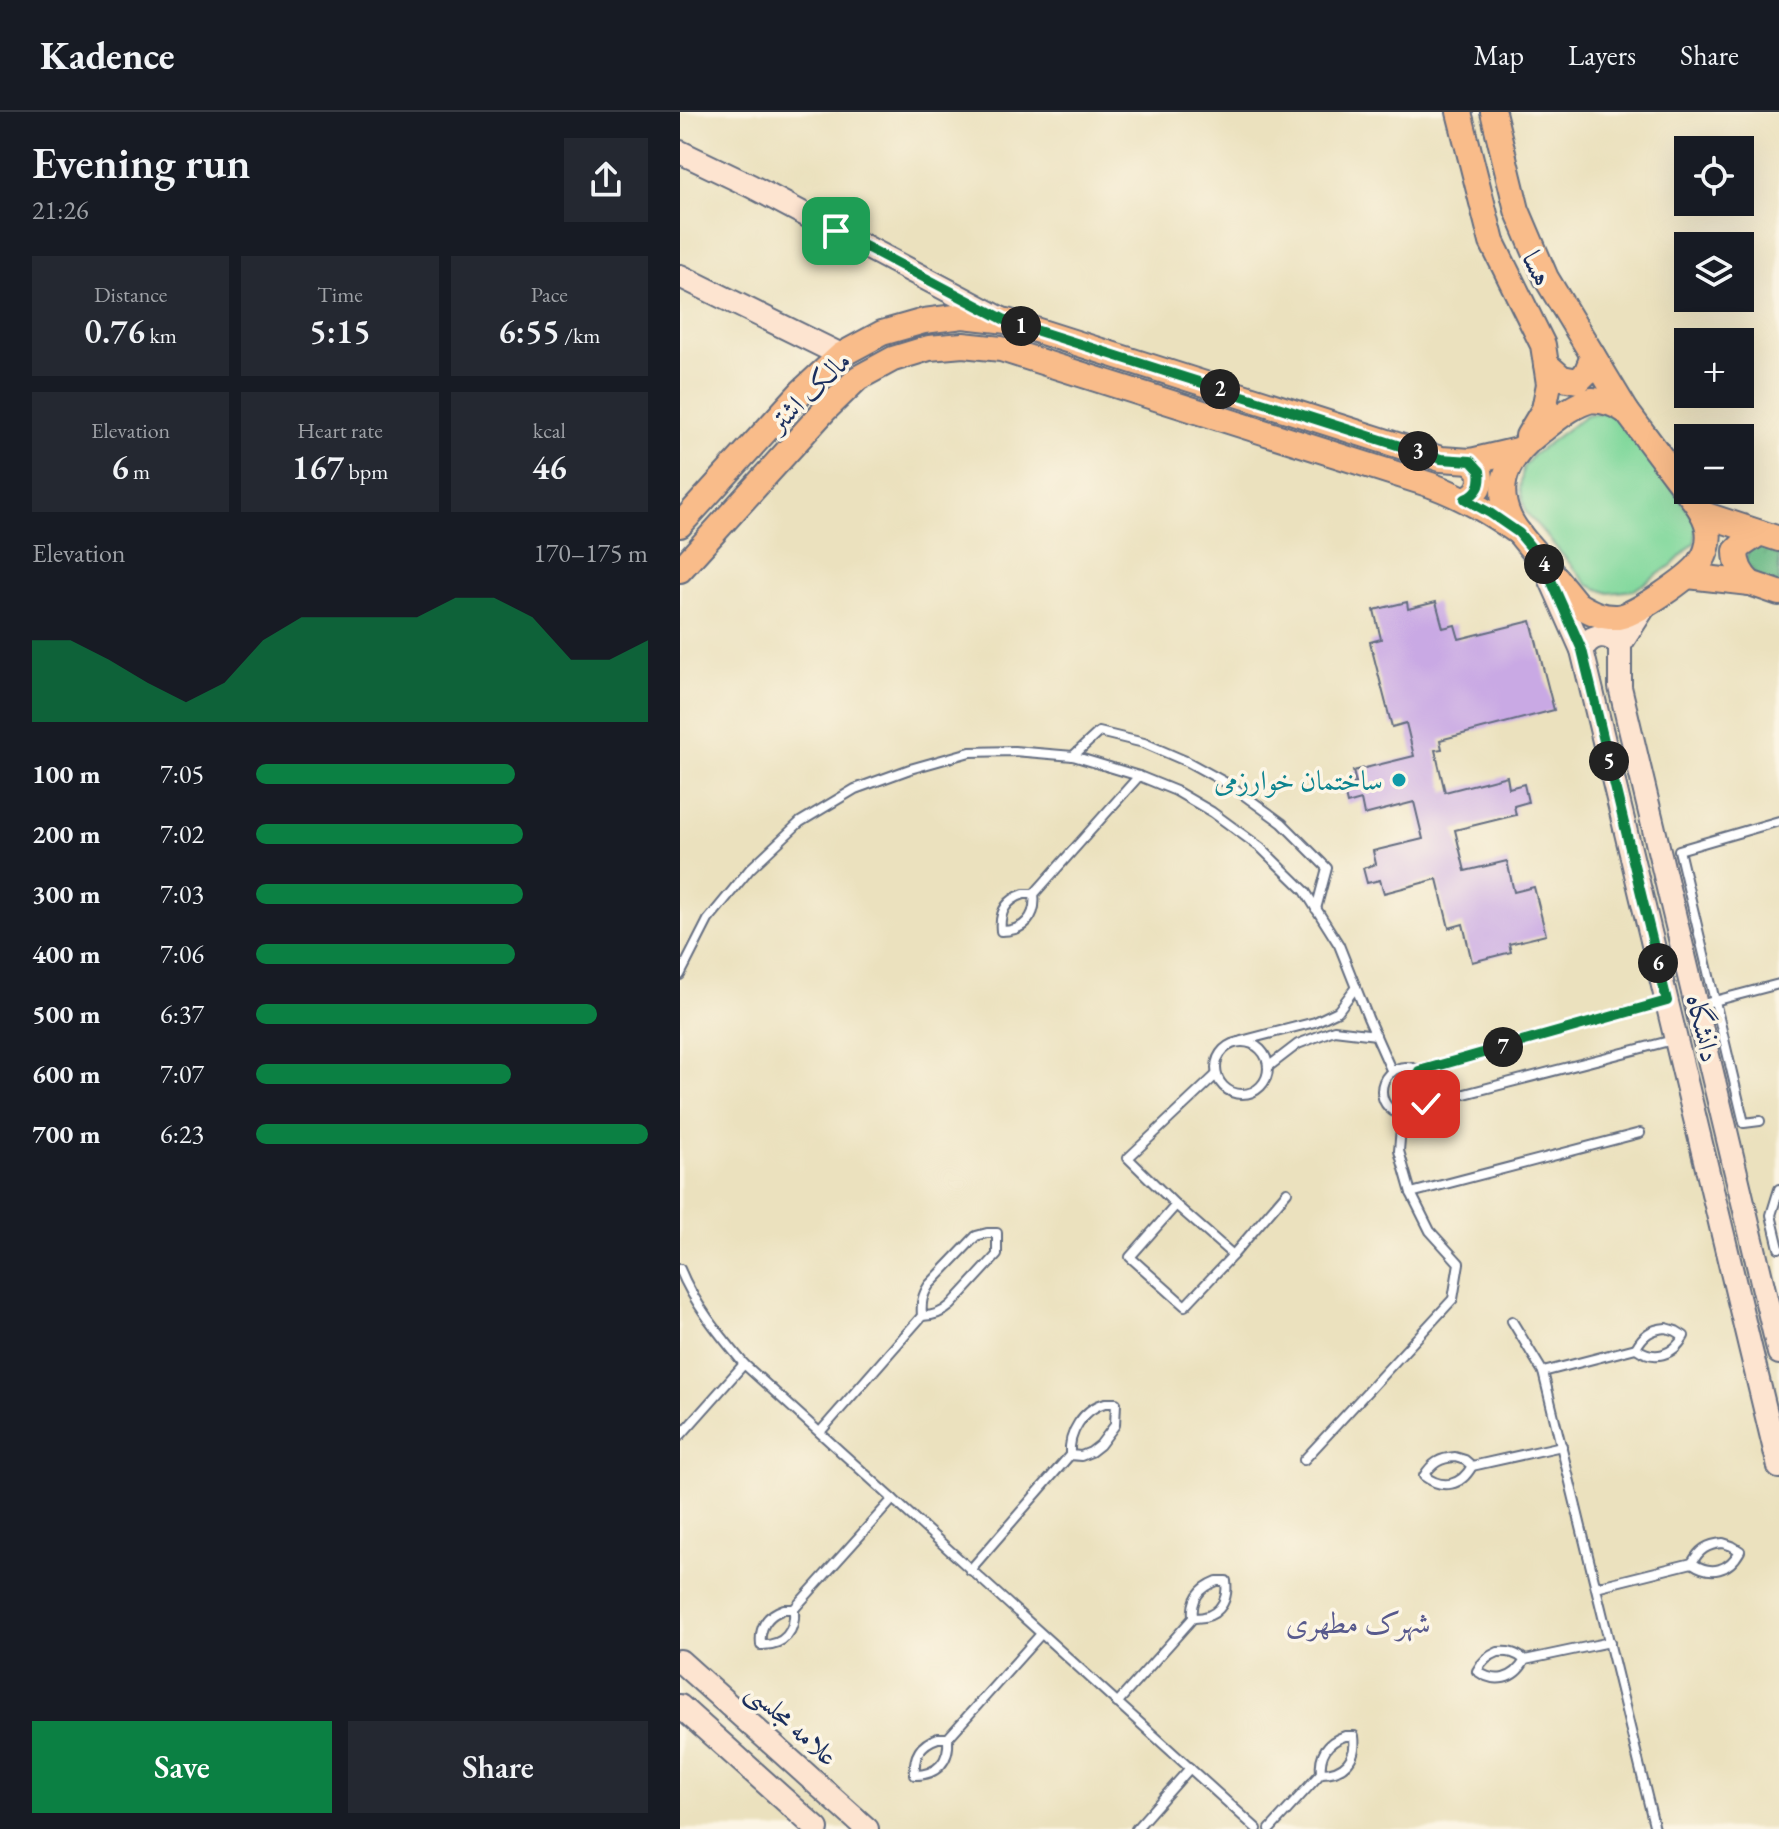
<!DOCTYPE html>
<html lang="en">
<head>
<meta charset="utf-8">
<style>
	:root { --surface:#171b24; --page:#242831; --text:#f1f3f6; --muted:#9ea1a6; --line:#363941; --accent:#0b8043 }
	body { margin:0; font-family:"EB Garamond",Amiri,serif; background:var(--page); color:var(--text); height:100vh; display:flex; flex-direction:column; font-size:30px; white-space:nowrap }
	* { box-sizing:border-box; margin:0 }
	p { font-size:26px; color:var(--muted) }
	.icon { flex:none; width:44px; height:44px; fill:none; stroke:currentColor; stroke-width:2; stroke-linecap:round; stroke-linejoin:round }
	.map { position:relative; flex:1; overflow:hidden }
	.details { display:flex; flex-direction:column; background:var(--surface); width:680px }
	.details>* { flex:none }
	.tools { position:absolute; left:994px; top:24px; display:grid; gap:16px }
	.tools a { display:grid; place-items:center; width:80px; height:80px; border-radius:0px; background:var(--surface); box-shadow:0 8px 32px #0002; font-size:40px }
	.pin { position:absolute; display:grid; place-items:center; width:68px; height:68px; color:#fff; margin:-34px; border-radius:16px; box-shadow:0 4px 12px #0006 }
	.km { position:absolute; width:40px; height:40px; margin:-20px; border-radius:50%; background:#222; color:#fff; font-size:22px; line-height:40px; text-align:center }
	.round { display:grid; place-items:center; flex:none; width:84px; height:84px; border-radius:0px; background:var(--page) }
	.headline { display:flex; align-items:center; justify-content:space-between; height:136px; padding:0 32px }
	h1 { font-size:44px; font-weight:600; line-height:60px }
	.metrics { display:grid; grid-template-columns:repeat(3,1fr); gap:12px; height:136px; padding:8px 32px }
	.metrics div { display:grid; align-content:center; border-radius:0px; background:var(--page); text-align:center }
	.metrics b { font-size:34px; font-weight:600 }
	.metrics small { font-size:22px; font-weight:400 }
	.metrics p { font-size:22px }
	.chart { height:224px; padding:16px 32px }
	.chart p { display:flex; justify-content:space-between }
	.chart svg { width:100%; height:144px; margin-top:8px; fill:var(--accent); opacity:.7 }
	.button { display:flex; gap:16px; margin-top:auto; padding:16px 32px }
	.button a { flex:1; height:92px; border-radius:0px; background:var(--accent); color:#fff; font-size:32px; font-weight:600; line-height:92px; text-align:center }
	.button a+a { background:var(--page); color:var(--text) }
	ul { padding:0 32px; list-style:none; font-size:26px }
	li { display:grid; grid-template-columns:128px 96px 1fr; align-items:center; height:60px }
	li i { height:20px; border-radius:10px; background:var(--accent) }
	header { display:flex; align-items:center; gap:48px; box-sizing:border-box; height:112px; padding:0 40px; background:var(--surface); border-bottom:2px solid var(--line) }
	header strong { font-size:38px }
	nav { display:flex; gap:44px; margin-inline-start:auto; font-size:28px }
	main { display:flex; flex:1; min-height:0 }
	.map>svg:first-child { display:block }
	.green { fill:#81d89c; stroke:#4e847d; stroke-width:2 }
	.forest { fill:url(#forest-crowns); stroke:#427471; stroke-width:2 }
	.building { fill:#c9a9e4 }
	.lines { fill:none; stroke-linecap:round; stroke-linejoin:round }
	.lane-casing { stroke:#646d80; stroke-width:12 }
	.secondary-casing { stroke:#646d80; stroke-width:26 }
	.primary-casing { stroke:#646d80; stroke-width:28 }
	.lane { stroke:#fff; stroke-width:8 }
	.secondary { stroke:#fde4d0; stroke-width:22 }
	.primary { stroke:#f9bc8a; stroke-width:24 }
	.route-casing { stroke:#fff; stroke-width:16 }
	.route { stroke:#0b8043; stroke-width:10 }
	.culture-dot { fill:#0f9aa8; stroke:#fcf5e5; stroke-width:3 }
	.labels { text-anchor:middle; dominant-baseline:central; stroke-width:7; stroke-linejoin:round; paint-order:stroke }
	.street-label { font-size:28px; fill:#1b2f5e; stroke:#fcf5e5 }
	.culture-label { font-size:28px; fill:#0d838f; stroke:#fcf5e5; text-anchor:end }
	.neighbourhood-label { font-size:30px; fill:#585a8d; stroke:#fcf5e5 }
</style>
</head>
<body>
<header>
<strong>Kadence</strong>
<nav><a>Map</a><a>Layers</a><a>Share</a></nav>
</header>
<main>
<section class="details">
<div class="headline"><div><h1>Evening run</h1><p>21:26</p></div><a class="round"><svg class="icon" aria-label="share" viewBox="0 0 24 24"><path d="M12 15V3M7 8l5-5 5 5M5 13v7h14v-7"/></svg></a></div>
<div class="metrics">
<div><p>Distance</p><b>0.76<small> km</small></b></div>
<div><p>Time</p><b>5:15</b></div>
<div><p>Pace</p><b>6:55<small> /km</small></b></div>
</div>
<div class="metrics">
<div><p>Elevation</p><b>6<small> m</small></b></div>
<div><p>Heart rate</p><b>167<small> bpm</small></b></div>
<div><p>kcal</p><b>46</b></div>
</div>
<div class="chart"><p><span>Elevation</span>170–175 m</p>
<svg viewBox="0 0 160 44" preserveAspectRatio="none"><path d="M0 44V19L10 19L20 25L30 32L40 38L50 32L60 19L70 12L80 12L90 12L100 12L110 6L120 6L130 12L140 25L150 25L160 19V44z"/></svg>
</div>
<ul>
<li><b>100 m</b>7:05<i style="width:66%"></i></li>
<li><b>200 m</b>7:02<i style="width:68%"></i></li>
<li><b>300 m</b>7:03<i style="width:68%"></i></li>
<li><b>400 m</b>7:06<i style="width:66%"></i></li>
<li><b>500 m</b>6:37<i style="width:87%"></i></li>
<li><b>600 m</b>7:07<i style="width:65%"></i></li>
<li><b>700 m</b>6:23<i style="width:100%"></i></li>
</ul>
<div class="button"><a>Save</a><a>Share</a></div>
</section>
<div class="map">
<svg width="1099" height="1717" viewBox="0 0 1099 1717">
	<defs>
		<pattern id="forest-crowns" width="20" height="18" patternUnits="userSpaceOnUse" patternTransform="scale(2)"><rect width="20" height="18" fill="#68b884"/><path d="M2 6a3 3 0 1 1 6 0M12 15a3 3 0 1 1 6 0" fill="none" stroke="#55966f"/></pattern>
	</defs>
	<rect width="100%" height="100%" fill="#fcf5e5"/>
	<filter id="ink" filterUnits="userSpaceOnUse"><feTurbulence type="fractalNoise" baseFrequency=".0125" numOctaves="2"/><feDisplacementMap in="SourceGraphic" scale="16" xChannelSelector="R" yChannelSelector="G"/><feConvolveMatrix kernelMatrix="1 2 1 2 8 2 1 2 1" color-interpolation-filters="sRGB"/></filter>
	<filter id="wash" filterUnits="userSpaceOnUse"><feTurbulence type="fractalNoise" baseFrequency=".006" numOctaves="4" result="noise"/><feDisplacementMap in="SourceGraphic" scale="32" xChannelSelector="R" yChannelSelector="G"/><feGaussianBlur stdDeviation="1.8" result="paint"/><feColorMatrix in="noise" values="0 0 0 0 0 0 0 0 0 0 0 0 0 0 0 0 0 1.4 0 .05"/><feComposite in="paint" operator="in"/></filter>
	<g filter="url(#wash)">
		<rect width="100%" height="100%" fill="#ebe1be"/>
		<path class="green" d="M 928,299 L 943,305 L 1015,409 L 1015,430 L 992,453 L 954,478 L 929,481 L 908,473 L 846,400 L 840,377 L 843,356 L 853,343 L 906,303 Z"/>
		<path class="forest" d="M 1070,431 L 1099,433 L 1099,477 L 1063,457 Z"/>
		<g id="blocks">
			<path class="building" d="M 727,490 L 728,497 L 756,490 L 763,516 L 775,513 L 779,527 L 851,509 L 874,598 L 760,628 L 762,637 L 755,638 L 765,680 L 827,664 L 829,676 L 844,672 L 848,690 L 834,694 L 836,703 L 775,718 L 785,759 L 827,749 L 834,780 L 854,775 L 866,823 L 829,832 L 831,840 L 792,850 L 783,812 L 769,816 L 757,767 L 704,781 L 700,768 L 687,771 L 683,756 L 696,752 L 693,739 L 743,727 L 734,690 L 684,703 L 681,688 L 667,692 L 663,675 L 676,671 L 673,659 L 734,644 L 726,611 L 712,615 L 690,530 L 701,527 L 694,498 Z"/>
		</g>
	</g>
	<g filter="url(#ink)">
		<use href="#blocks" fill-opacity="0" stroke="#646d80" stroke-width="2"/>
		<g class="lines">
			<g class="lane-casing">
				<g id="lane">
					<path d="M 393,644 L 419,620 L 464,631 L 508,650 L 550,673 L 602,711 L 647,756 L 636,797"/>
					<path d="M 344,782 L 354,782 C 357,805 344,819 321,819 C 319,800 326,788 344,782 Z"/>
					<path d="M 354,782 L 459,664"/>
					<path d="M 0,863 L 28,808 L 70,757 L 120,710 L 175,677 L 230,657 L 290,640 L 334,639 L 393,644 L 459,664 L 496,679 L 532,700 L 581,736 L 625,779 L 659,833 L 688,906 L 712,960"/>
					<path d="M 1019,893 L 1099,872"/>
					<path d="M 561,929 L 635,910 L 658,899 L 676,875"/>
					<circle cx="562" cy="956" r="26"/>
					<path d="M 588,955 L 618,932 L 654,918 L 696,923"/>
					<circle cx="726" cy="979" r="24"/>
					<path d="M 739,959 L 986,889"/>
					<path d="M 536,963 L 448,1046 L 496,1093 L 450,1145 L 505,1194 L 553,1143 L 607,1080"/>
					<path d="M 746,992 L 993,928"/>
					<path d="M 1080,1009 L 1064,1011 L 999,738 L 1099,709"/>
					<path d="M 1099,1077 L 1091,1103 L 1099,1136"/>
					<path d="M 731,1081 L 960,1021"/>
					<path d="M 496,1093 L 553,1143"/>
					<path d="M 307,1121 L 317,1121 L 317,1143 L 271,1193 C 262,1201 254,1204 242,1204 C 241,1191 242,1184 249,1173 L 296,1124 Z"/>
					<path d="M 0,1157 C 14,1192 40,1223 64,1252 L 577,1717"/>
					<path d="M 832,1209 L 863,1260 L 975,1717"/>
					<path d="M 986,1216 L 996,1219 L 1004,1224 C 993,1244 974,1249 956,1236 C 963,1223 971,1217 986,1216 Z"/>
					<path d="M 863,1260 L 956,1236"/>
					<path d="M 425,1291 L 436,1291 L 435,1313 L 420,1333 L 411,1340 L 401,1344 L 390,1343 C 388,1321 403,1297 425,1291 Z"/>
					<path d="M 140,1320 L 242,1204"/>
					<path d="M 0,1324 L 64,1252"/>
					<path d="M 775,1345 L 785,1348 L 792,1354 C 781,1374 763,1378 744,1364 C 752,1351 760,1346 775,1345 Z"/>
					<path d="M 624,1348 L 773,1187 L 779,1151 L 750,1119 L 731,1081 L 719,1039 L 722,1003"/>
					<path d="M 792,1354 L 882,1334"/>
					<path d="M 1043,1431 L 1052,1434 L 1060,1439 C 1049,1459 1031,1464 1012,1451 C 1019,1438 1027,1432 1043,1431 Z"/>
					<path d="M 290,1458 L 390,1343"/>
					<path d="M 537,1469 L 546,1469 C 549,1492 536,1507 513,1506 C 511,1487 519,1476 537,1469 Z"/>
					<path d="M 916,1475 L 1012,1451"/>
					<path d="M 104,1497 L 114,1497 C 116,1519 104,1534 81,1533 C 79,1515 87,1503 104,1497 Z"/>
					<path d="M 114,1497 L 213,1387"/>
					<path d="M 818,1540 C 829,1539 836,1541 845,1548 C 834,1568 815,1572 797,1559 C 802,1549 808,1544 818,1540 Z"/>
					<path d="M 845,1548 L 930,1530"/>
					<path d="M 437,1591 L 513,1506"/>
					<path d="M 665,1624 L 674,1624 C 677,1647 664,1661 641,1661 C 639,1642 647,1630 665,1624 Z"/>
					<path d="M 258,1626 L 268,1626 C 270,1649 257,1663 235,1663 C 233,1644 240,1632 258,1626 Z"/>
					<path d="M 268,1626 L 361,1522"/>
					<path d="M 456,1717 L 510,1656"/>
					<path d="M 590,1717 L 641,1661"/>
				</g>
			</g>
			<g class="secondary-casing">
				<g id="secondary">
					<path d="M 0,40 L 71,74 L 322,207"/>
					<path d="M 0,164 L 161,243"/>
					<path d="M 870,466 L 902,538 L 1099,1355"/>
					<path d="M 967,491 L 940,533 L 940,575 L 1099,1241"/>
					<path d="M 902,538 C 911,521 927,520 940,533"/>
					<path d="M 0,1549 L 187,1717"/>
					<path d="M 0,1594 L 137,1717"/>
				</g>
			</g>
			<g class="primary-casing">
				<g id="primary">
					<path d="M 779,0 L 812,130 L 863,233 L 869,272 L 864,297 L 848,324"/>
					<path d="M 813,0 L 837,98 L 866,166 L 947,300"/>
					<path d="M 866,252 L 882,266 L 898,269 L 906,261 L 913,244"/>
					<path d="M 912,288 C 926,289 935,292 947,300 C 963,321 979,343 995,364 C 1007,380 1024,397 1028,416 C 1030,428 1027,441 1020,451 C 1009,466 955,503 938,505 C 922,506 910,500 897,492 C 884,476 871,460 858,444 C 848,432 835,419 829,405 C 813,369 832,341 860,320 C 876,308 892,293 912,288 Z"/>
					<path d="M 785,387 C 798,382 803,373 800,359 L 791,349"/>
					<path d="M 1023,402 L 1099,427"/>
					<path d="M 0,413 L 122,279 L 161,243 L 202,221 L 244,209 L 283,204 L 327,209 L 761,347 L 791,349 L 838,338"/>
					<path d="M 0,458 L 144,299 L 178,266 L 213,247 L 249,236 L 283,233 L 321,237 L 751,373 C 785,386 809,400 839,421"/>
					<path d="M 1008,464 L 1070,471 L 1099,481"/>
					<path d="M 1070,471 C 1061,462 1056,453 1056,439 L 1062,433 L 1080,421"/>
				</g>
			</g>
			<use href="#lane" class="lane"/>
			<use href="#secondary" class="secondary"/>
			<use href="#primary" class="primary"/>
		</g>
	</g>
	<g class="lines" filter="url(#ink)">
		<g class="route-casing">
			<path id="route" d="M 156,119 L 327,209 L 761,347 L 791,349 L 800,359 C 802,373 798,381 785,387 L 810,401 L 839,421 L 863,450 L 902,538 L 987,889 L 739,959 C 750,969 751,978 746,992"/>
		</g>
		<use href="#route" class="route"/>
	</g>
	<circle class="culture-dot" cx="719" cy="668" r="8"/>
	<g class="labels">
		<g class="street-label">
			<text transform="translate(858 156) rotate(64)">هسا</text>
			<text transform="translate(129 279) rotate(-44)">مالک اشتر</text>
			<text transform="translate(1024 916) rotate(77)">دانشگاه</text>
			<text transform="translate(113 1611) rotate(42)">علامه مجلسی</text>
		</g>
		<g class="culture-label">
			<text x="703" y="668">ساختمان خوارزمی</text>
		</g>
		<g class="neighbourhood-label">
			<text x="678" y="1510">شهرک مطهری</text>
		</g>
	</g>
</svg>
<div class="tools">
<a><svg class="icon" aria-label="locate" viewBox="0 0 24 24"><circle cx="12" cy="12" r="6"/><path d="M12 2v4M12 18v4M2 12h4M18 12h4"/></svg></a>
<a><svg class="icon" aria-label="layers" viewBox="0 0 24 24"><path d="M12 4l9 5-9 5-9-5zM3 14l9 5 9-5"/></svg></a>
<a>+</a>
<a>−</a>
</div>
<div class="pin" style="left:156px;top:119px;background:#1e9e55"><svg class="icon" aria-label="arrive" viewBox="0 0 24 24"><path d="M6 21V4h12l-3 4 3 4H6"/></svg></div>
<div class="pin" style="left:746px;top:992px;background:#d93025"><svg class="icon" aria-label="check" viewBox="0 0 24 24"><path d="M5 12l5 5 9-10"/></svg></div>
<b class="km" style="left:341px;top:214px">1</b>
<b class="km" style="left:540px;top:277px">2</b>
<b class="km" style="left:738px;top:339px">3</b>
<b class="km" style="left:864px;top:452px">4</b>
<b class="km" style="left:929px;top:649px">5</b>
<b class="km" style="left:978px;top:851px">6</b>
<b class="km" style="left:823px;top:935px">7</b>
</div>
</main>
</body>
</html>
